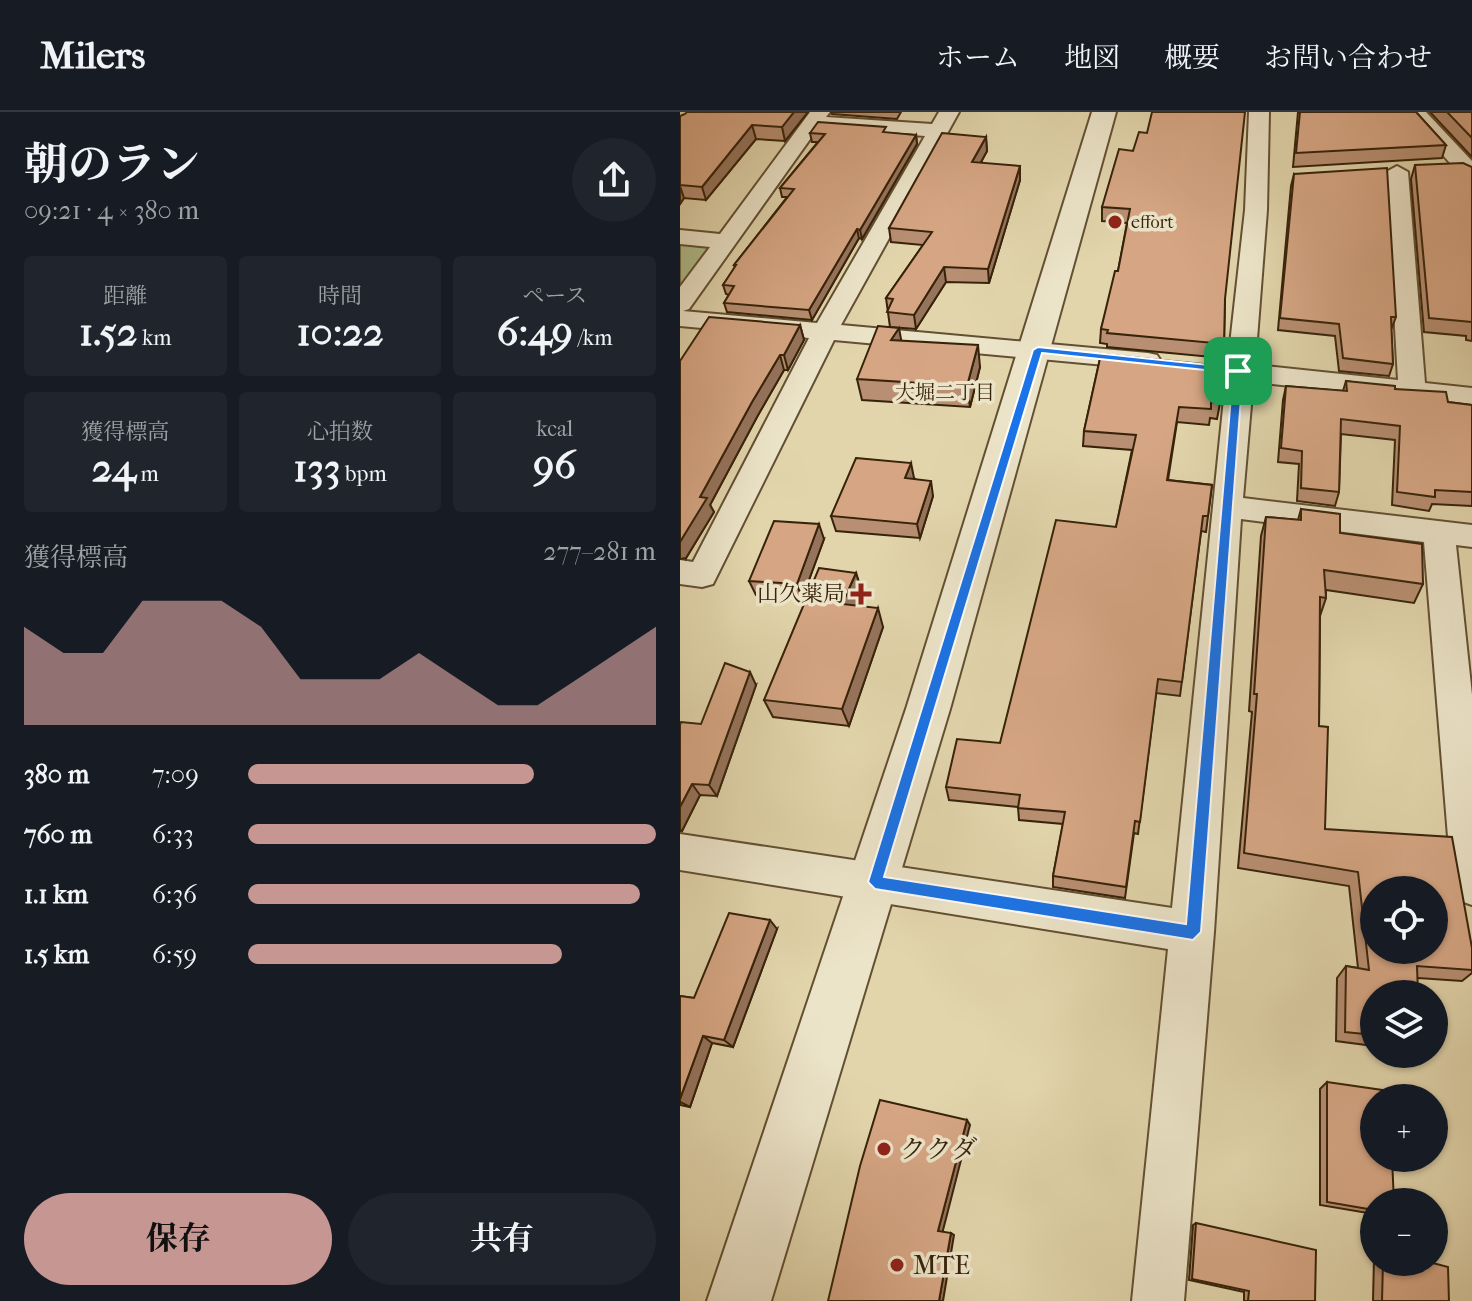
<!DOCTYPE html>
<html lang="ja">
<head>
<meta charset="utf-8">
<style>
	:root { --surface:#171b24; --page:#20242c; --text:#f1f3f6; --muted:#9ea1a6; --line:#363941; --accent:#c59692 }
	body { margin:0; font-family:"IM FELL French Canon","Noto Serif JP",serif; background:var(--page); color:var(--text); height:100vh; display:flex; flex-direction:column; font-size:30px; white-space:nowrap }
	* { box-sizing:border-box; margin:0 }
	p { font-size:26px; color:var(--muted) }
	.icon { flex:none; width:44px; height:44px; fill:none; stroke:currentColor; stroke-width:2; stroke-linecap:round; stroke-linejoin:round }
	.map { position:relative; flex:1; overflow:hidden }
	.panel { display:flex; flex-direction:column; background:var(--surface); width:680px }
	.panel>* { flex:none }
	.fabs { position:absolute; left:680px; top:764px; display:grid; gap:16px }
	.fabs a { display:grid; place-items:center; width:88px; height:88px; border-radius:50%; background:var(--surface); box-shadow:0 2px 6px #0004; font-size:40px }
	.pin { position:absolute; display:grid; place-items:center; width:68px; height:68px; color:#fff; margin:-34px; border-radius:16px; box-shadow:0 4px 12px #0006 }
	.round { display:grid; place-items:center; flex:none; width:84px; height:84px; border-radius:42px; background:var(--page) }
	.headline { display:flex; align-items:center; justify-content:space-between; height:136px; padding:0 24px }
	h1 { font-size:44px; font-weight:700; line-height:60px }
	.figures { display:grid; grid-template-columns:repeat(3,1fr); gap:12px; height:136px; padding:8px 24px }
	.figures div { display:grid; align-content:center; border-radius:8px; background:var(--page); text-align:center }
	.figures b { font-size:40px; font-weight:700 }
	.figures small { font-size:22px; font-weight:400 }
	.figures p { font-size:22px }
	.chart { height:224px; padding:16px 24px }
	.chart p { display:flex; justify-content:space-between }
	.chart svg { width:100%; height:144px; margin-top:8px; fill:var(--accent); opacity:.7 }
	.action { display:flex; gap:16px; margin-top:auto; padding:16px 24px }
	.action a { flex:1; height:92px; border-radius:48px; background:var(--accent); color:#111; font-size:32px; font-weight:700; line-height:92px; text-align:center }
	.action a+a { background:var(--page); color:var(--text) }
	ul { padding:0 24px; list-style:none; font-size:26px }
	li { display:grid; grid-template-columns:128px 96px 1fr; align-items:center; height:60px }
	li i { height:20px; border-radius:10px; background:var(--accent) }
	header { display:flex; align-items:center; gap:48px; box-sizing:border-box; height:112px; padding:0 40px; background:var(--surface); border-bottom:2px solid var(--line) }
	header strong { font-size:38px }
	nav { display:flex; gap:44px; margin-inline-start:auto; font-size:28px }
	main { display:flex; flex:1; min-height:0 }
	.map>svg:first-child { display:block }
	.green { fill:#b0be8c; stroke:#74704b; stroke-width:2 }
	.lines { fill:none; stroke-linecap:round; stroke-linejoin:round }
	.minor-casing { stroke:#625032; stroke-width:4 }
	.tertiary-casing { stroke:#625032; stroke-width:4 }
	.minor { fill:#ece4c9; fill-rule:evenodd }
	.tertiary { fill:#ece4c9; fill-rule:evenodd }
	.wall { fill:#b88f72; stroke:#37230a; stroke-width:2 }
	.shaded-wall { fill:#96745c; stroke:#37230a; stroke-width:2 }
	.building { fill:#d6a684; stroke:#37230a; stroke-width:2; fill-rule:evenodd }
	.route { fill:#1a73e8; stroke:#fff; stroke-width:2; fill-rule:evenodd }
	.poi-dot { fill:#8f2418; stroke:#ece4c9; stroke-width:3 }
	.labels { text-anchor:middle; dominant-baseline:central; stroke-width:7; stroke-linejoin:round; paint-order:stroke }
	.far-poi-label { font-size:18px; fill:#37230a; stroke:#ece4c9; text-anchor:start }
	.far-neighbourhood-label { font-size:20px; fill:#37230a; stroke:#ece4c9 }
	.poi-label { font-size:22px; fill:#37230a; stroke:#ece4c9; text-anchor:end }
	.near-poi-label { font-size:26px; fill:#37230a; stroke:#ece4c9; text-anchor:start }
</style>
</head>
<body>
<header>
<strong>Milers</strong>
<nav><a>ホーム</a><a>地図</a><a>概要</a><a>お問い合わせ</a></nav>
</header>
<main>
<section class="panel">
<div class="headline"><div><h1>朝のラン</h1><p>09:21 · 4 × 380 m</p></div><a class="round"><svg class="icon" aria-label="share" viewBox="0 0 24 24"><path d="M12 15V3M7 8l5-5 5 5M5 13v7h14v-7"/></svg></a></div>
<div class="figures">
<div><p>距離</p><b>1.52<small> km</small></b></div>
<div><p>時間</p><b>10:22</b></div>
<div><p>ペース</p><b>6:49<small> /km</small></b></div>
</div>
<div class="figures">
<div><p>獲得標高</p><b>24<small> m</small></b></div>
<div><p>心拍数</p><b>133<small> bpm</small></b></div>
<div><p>kcal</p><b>96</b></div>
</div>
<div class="chart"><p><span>獲得標高</span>277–281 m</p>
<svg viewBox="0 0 160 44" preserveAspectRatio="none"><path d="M0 44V14L10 22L20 22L30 6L40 6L50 6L60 14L70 30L80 30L90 30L100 22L110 30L120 38L130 38L140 30L150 22L160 14V44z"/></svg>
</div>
<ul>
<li><b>380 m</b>7:09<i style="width:70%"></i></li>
<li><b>760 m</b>6:33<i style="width:100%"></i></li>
<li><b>1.1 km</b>6:36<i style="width:96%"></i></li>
<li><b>1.5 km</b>6:59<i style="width:77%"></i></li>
</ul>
<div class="action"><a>保存</a><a>共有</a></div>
</section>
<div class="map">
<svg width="792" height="1189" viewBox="0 0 792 1189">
	<rect width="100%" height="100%" fill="#e2d5ac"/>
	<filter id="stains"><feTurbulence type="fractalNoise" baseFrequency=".0025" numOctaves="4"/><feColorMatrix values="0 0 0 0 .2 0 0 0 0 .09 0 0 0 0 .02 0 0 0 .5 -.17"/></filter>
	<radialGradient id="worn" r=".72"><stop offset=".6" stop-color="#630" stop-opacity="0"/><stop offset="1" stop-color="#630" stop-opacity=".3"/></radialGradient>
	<path class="green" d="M 0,130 L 27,132 L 32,137 L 0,180 Z"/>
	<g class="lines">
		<g class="minor-casing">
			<g id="minor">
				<path d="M 130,0 L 150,0 L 146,5 L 252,12 L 259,0 L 279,0 L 161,213 L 468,241 L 477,243 L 481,249 L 477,255 L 468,257 L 154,228 L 33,472 L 22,475 L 0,472 L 0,448 L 13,450 L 129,226 L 0,214 L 0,175 L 30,135 L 0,132 L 0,118 L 40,122 ZM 138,16 L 245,24 L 137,211 L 3,199 L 9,197 Z"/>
				<path d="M 569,0 L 589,0 L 587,98 L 575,253 L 718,268 L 706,60 L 717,54 L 728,60 L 745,271 L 792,276 L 792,294 L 573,270 L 563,386 L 792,413 L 792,435 L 776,433 L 792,583 L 792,793 L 778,788 L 772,774 L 744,430 L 561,407 L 534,820 L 504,1189 L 452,1189 L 488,837 L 0,758 L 0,722 L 492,796 L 546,267 L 526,263 L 522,257 L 526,251 L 548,250 L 565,98 Z"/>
				<path d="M 725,0 L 746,0 L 792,49 L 792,68 L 784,67 Z"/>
			</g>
		</g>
		<g class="tertiary-casing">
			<path id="tertiary" d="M 412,0 L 436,0 L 270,597 L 91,1189 L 27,1189 L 226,597 Z"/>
		</g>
		<use href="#minor" class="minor"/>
		<use href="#tertiary" class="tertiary"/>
	</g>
	<g class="wall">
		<path d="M 128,0 L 105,29 L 76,27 L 26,88 L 4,86 L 0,92 L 0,4 Z"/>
		<path d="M 151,0 L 221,0 L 217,7 L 152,2 Z"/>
		<path d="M 618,0 L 736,0 L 766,33 L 762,46 L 613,55 Z"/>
		<path d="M 750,0 L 792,0 L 792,45 Z"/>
		<path d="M 130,21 L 206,21 L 236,23 L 237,32 L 182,127 L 179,126 L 132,208 L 47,200 L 44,191 L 49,183 L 46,182 L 43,173 L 55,156 L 54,153 L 107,85 L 102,85 L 100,76 L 138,30 L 132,30 Z"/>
		<path d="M 306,25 L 307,39 L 301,50 L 340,68 L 309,171 L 266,170 L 236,217 L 210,215 L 206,186 L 243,133 L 211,130 L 209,116 Z"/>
		<path d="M 453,39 L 545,187 L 544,232 L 542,246 L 427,235 L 427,232 L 420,231 L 421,217 L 438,159 L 447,111 L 422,109 L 422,95 Z"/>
		<path d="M 735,53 L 792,55 L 792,229 L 786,228 L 786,224 L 744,220 L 731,67 Z"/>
		<path d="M 614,62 L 716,205 L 711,218 L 713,252 L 709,264 L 659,259 L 655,224 L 598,218 L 611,74 Z"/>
		<path d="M 120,213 L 124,228 L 108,258 L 104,258 L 77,305 L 30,393 L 34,400 L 6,446 L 0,249 Z"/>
		<path d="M 221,229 L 300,255 L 290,295 L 182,288 L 177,267 Z"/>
		<path d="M 421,242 L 540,291 L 537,307 L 530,306 L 529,313 L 497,310 L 488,368 L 532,373 L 526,420 L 521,419 L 500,584 L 476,581 L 458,722 L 454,721 L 445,786 L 373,775 L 373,764 L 383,712 L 339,708 L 338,695 L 269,688 L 266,675 L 320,631 L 436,415 L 452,338 L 403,334 L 404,319 Z"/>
		<path d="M 666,269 L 715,277 L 768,290 L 792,293 L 792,394 L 752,392 L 749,399 L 712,393 L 715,328 L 661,322 L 659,380 L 655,394 L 617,389 L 619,352 L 598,350 L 603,288 L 606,274 L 663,279 Z"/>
		<path d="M 234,366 L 253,384 L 240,426 L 156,419 L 151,404 Z"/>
		<path d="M 621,397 L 743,472 L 734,491 L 646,478 L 646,486 L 640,504 L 639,614 L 645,717 L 792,836 L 792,861 L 782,869 L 738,866 L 694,882 L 694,934 L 656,929 L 657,866 L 666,854 L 678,856 L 669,774 L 558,756 L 572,600 L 569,599 L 581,424 L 586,405 L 618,408 Z"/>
		<path d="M 144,427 L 122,487 L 76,483 L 69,469 Z"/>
		<path d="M 176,461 L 182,480 L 176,494 L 203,515 L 169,614 L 93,605 L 84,588 Z"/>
		<path d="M 76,573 L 37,684 L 20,683 L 2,719 L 0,719 L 0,613 L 21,612 Z"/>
		<path d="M 97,817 L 53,935 L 32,931 L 10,995 L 0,993 L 0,884 L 14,886 Z"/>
		<path d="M 647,970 L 694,1090 L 694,1102 L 640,1093 L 640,977 Z"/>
		<path d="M 516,1111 L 635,1189 L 564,1189 L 564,1180 L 509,1168 L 513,1113 Z"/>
		<path d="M 694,1146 L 694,1150 L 749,1150 L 769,1189 L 693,1189 Z"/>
	</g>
	<g class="shaded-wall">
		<path d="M 114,0 L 128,0 L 105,29 L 102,15 Z"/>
		<path d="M 72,13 L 76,27 L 26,88 L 22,75 Z"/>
		<path d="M 236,23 L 237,32 L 182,127 L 180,118 Z"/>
		<path d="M 306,25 L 307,39 L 294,63 L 292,50 Z"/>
		<path d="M 340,54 L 340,68 L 309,171 L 308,157 Z"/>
		<path d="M 0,74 L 4,86 L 0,92 Z"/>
		<path d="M 177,117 L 179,126 L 132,208 L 129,198 Z"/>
		<path d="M 264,155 L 266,170 L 236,217 L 234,203 Z"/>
		<path d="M 120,213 L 124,228 L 108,258 L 104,243 Z"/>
		<path d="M 219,216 L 223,238 L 211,228 Z"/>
		<path d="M 298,233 L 300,255 L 290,295 L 287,274 Z"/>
		<path d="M 100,243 L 104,258 L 77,305 L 30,393 L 34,400 L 6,446 L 0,447 L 0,430 L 20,385 L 72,290 Z"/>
		<path d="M 231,351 L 234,366 L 228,381 L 225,366 Z"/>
		<path d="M 251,369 L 253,384 L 240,426 L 237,412 Z"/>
		<path d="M 139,412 L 144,427 L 122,487 L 117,472 Z"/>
		<path d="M 176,461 L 182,480 L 169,511 L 162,492 Z"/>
		<path d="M 198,496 L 203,515 L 169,614 L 162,597 Z"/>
		<path d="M 70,560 L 76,573 L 37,684 L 29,673 Z"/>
		<path d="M 12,672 L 20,683 L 2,719 L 0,717 L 0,695 Z"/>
		<path d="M 90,808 L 97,817 L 53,935 L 44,928 Z"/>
		<path d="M 23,924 L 32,931 L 10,995 L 0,990 L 0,987 Z"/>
		<path d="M 287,1008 L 290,1013 L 262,1122 L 258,1119 Z"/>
		<path d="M 271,1121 L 274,1123 L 263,1189 L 259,1189 Z"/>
	</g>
	<g class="building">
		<path d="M 7,0 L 114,0 L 102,15 L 72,13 L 22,75 L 0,73 L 0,4 L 5,2 Z"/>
		<path d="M 472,0 L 565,0 L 545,187 L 544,232 L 427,221 L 428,218 L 421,217 L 435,159 L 438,159 L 450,97 L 422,95 L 439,37 L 453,39 L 459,20 L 467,21 Z"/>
		<path d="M 620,0 L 736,0 L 766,33 L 616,41 Z"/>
		<path d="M 767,0 L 792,0 L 792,26 Z"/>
		<path d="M 138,10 L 206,15 L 203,20 L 236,23 L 180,118 L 177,117 L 129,198 L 44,191 L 54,174 L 43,173 L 56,153 L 54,153 L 114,77 L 100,76 L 145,22 L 130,21 Z"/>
		<path d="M 262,21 L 306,25 L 292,50 L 340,54 L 308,157 L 264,155 L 234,203 L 207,200 L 213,187 L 206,186 L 252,120 L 209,116 Z"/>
		<path d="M 783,51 L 792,55 L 792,214 L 792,210 L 749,206 L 735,53 Z"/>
		<path d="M 707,56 L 716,205 L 711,205 L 713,252 L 663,246 L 659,212 L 600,206 L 614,62 Z"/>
		<path d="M 29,205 L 120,213 L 104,243 L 100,243 L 72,290 L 20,385 L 27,386 L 0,430 L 0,249 Z"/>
		<path d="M 198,214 L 219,216 L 211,228 L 298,233 L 287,274 L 177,267 Z"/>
		<path d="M 421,242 L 542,254 L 540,291 L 531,290 L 531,297 L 499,295 L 487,368 L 532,373 L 528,404 L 523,404 L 502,570 L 478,567 L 460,710 L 455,709 L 446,775 L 373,764 L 385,700 L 338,696 L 340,683 L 266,675 L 277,627 L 320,631 L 376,408 L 436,415 L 456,323 L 404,319 Z"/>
		<path d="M 666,269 L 715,274 L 715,277 L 766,280 L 768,290 L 792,293 L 792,380 L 755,378 L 755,385 L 717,380 L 720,314 L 661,307 L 659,380 L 621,376 L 622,339 L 601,336 L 606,274 L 667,279 Z"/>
		<path d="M 176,346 L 231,351 L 225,366 L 251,369 L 237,412 L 151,404 Z"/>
		<path d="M 621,397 L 660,402 L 660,421 L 742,432 L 743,472 L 644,458 L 646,486 L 640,485 L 639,614 L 648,615 L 645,717 L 772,725 L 792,836 L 792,858 L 737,854 L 738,882 L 694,882 L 694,923 L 665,920 L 666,854 L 689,858 L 678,760 L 564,741 L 577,582 L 574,582 L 586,405 L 621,408 ZM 694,778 L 754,778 L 754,838 L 694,838 Z"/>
		<path d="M 94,409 L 139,412 L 117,472 L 69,469 Z"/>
		<path d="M 139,456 L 176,461 L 162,492 L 198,496 L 162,597 L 84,588 Z"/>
		<path d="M 45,551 L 70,560 L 29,673 L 12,672 L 0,695 L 0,613 L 1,610 L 21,612 Z"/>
		<path d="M 49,801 L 90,808 L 44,928 L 23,924 L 0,987 L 0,884 L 14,886 Z"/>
		<path d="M 647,970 L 709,979 L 710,986 L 694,986 L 694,1046 L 712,1046 L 714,1090 L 694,1090 L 694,1098 L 647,1090 Z"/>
		<path d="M 200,988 L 287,1008 L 258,1119 L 271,1121 L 259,1189 L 148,1189 L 180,1054 Z"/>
		<path d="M 516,1111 L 636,1138 L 635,1189 L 568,1189 L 569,1179 L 512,1167 Z"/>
		<path d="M 703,1150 L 749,1150 L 768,1155 L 769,1189 L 702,1189 Z"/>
	</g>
	<path class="route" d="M 358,235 L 558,256 L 563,259 L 521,820 L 513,828 L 195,777 L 188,770 L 353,238 ZM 362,241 L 553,261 L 506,812 L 204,765 Z"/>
	<g class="poi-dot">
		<circle cx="435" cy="110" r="8"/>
		<path d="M177 470h8v8h8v8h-8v8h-8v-8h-8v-8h8z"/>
		<circle cx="204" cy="1037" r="8"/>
		<circle cx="217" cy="1153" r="8"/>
	</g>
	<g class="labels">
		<g class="far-poi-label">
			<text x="451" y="110">effort</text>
		</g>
		<g class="far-neighbourhood-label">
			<text x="265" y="280">大堀二丁目</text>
		</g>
		<g class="poi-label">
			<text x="165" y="482">山久薬局</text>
		</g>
		<g class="near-poi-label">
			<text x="220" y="1037">ククダ</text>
			<text x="233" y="1153">MTE</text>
		</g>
	</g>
	<rect width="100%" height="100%" filter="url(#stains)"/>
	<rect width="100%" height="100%" fill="url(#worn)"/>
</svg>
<div class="fabs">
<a><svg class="icon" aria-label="locate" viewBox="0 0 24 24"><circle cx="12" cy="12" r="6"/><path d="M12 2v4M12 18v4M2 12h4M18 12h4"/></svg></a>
<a><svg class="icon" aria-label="layers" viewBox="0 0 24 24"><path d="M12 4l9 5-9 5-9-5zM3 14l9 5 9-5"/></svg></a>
<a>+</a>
<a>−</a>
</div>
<div class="pin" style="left:558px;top:259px;background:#1e9e55"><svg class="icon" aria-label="arrive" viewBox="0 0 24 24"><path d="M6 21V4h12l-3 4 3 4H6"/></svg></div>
</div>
</main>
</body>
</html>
